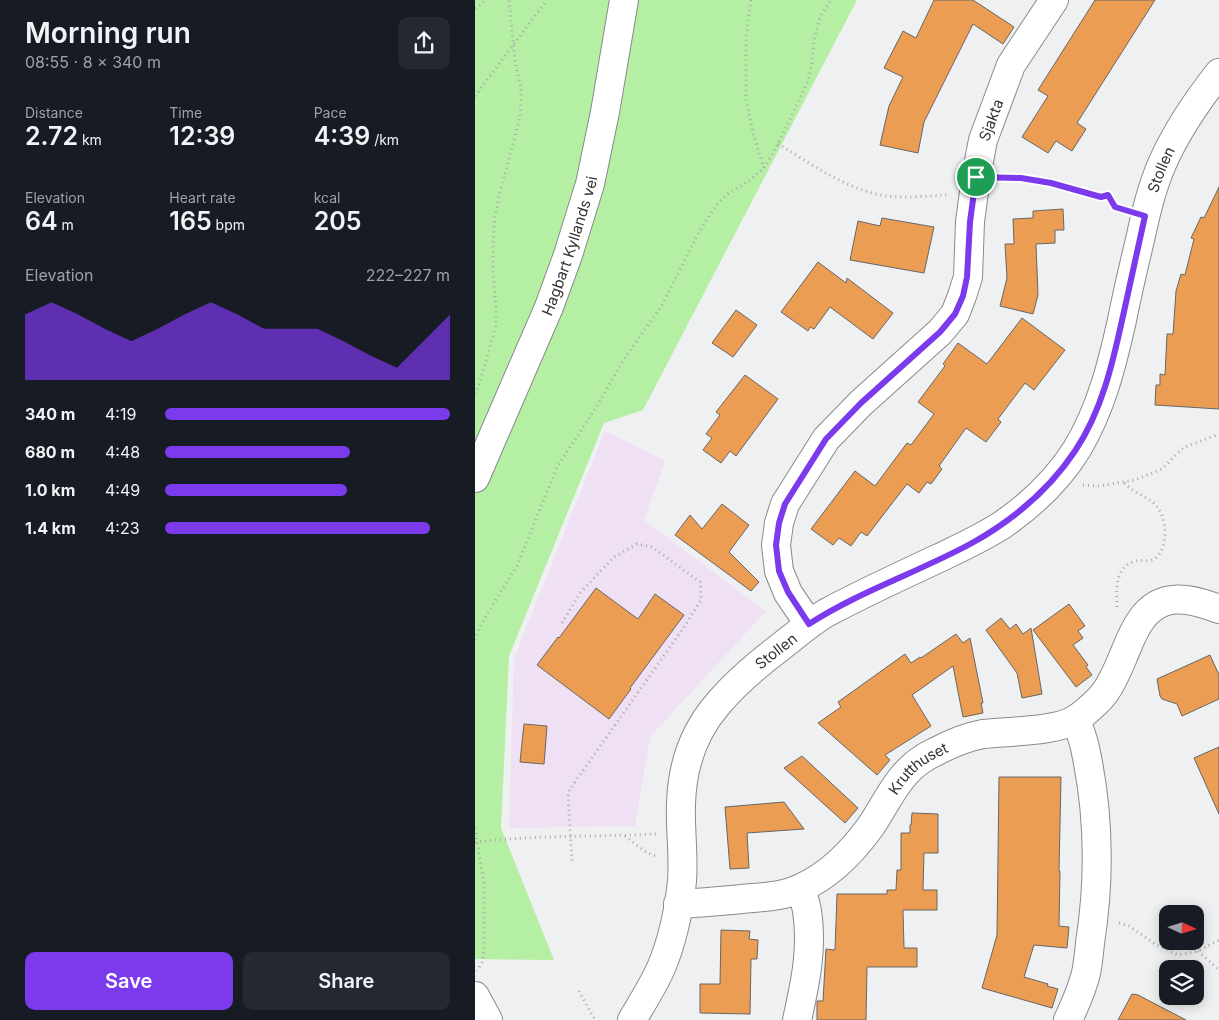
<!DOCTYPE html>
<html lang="en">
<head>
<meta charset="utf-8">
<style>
	:root { --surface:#171b24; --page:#242831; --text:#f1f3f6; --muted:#9ea1a6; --accent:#7c3aed }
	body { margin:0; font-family:Inter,sans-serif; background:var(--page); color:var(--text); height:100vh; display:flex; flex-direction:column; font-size:19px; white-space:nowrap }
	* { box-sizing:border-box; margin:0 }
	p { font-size:16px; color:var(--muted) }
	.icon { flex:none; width:28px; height:28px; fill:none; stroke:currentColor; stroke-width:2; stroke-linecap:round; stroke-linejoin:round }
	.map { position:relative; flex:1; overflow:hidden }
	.panel { display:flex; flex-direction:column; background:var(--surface); width:475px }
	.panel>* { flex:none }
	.needle { width:32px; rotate:94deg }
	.tools { position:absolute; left:684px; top:905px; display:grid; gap:10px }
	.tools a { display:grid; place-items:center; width:45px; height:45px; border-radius:10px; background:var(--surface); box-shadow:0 2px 12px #0003; font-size:25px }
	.pin { position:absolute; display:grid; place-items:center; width:42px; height:42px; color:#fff; margin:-21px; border:2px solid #fff; border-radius:50%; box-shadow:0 1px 5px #0007 }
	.round { display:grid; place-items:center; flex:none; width:52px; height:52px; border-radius:10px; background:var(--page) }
	.summary { display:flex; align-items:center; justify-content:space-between; height:85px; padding:0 25px }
	h1 { font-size:28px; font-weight:600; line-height:38px }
	.figures { display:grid; grid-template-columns:repeat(3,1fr); gap:8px; height:85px; padding:5px 25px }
	.figures div { display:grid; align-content:center }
	.figures b { font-size:25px; font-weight:600 }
	.figures small { font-size:14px; font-weight:400 }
	.figures p { font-size:14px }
	.chart { height:140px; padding:10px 25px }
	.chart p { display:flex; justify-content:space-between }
	.chart svg { width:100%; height:90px; margin-top:5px; fill:var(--accent); opacity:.7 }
	.cta { display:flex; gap:10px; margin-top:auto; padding:10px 25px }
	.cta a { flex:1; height:58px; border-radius:10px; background:var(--accent); color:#fff; font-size:20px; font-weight:600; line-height:58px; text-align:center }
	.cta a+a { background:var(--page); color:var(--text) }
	ul { padding:0 25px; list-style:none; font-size:16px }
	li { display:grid; grid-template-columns:80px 60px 1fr; align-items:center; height:38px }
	li i { height:12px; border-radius:6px; background:var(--accent) }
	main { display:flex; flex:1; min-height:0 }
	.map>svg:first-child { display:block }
	.education { fill:#efe0f3 }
	.green { fill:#b5efa4 }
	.building { fill:#eb9d53; stroke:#686665 }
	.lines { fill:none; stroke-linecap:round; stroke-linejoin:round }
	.minor-casing { stroke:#898a8b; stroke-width:30 }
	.path { stroke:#a9a9aa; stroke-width:3; stroke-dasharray:1 4; stroke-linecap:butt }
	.minor { stroke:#fff; stroke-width:28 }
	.route-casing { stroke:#fff; stroke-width:10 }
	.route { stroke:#7c3aed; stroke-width:6 }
	.labels { text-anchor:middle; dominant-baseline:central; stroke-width:4; stroke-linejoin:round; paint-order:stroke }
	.street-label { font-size:15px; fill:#333334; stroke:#fcfdff }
</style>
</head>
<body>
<main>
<section class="panel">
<div class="summary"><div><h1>Morning run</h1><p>08:55 · 8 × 340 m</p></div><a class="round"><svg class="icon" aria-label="share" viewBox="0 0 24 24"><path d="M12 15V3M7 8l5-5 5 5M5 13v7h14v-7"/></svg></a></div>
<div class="figures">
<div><p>Distance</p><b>2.72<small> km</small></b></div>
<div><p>Time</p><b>12:39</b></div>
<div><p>Pace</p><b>4:39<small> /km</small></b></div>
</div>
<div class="figures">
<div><p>Elevation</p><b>64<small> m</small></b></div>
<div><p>Heart rate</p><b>165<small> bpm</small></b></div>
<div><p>kcal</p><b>205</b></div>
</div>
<div class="chart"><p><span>Elevation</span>222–227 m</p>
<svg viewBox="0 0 160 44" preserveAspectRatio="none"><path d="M0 44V12L10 6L20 12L30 19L40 25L50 19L60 12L70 6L80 12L90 19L100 19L110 19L120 25L130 32L140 38L150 25L160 12V44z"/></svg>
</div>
<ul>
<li><b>340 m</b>4:19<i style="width:100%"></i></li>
<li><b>680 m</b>4:48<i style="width:65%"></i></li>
<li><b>1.0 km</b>4:49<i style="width:64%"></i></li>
<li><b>1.4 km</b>4:23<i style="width:93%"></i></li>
</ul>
<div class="cta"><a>Save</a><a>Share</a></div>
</section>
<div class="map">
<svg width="744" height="1020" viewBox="0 0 744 1020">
	<rect width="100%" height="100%" fill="#eff0f1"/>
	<path class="education" d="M 130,431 L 190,461 L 169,520 L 291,611 L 175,737 L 160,826 L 34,828 L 39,659 Z"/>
	<path class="green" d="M 0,0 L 382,0 L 168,410 L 129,423 L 34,656 L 26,828 L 79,960 L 0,959 Z"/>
	<g class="building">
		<path d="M 459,0 L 498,0 L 539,27 L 528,44 L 498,24 L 449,122 L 443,153 L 405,145 L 414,106 L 428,77 L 409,68 L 428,31 L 441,38 Z"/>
		<path d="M 620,0 L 680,0 L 602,123 L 611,129 L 597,151 L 581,141 L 573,153 L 547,137 L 573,96 L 563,90 Z"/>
		<path d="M 744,187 L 744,409 L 680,405 L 681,385 L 685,385 L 685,374 L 690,375 L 692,334 L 698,334 L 701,291 L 706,274 L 710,275 L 719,239 L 716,238 L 726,217 L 729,218 Z"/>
		<path d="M 588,209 L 589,230 L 580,230 L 580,243 L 561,244 L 563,295 L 558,314 L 525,306 L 532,278 L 530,244 L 539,244 L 538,219 L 558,218 L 558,211 Z"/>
		<path d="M 407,218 L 459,227 L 449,273 L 375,260 L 383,221 L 405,226 Z"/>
		<path d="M 343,262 L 371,283 L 372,278 L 418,313 L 398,339 L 355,307 L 339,329 L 335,327 L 333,331 L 306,312 Z"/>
		<path d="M 261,310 L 282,325 L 258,357 L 237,343 Z"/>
		<path d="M 547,318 L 590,350 L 559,390 L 550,383 L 523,419 L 526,422 L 511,442 L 491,428 L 464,466 L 467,469 L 456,484 L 452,482 L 444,493 L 432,484 L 392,536 L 386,532 L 376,546 L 364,538 L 358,545 L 336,529 L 380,471 L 400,486 L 432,443 L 436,445 L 459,414 L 443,402 L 470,366 L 468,364 L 483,343 L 512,364 Z"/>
		<path d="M 270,375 L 303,399 L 261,456 L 255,451 L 246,463 L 228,450 L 237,438 L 231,434 L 245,415 L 241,412 Z"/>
		<path d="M 247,504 L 274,525 L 254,552 L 284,582 L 276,591 L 200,535 L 215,515 L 227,529 Z"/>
		<path d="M 121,588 L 163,619 L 180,594 L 209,615 L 155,688 L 156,689 L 134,719 L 62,665 L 83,637 L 84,638 Z"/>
		<path d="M 594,604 L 610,626 L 603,631 L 608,638 L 598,645 L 613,665 L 611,667 L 617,675 L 601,687 L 558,630 Z"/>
		<path d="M 526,618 L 535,629 L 541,624 L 548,634 L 556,628 L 567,694 L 547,698 L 542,673 L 511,630 Z"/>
		<path d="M 481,634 L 488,643 L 495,638 L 508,703 L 506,703 L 508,713 L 488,717 L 478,666 L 437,695 L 456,726 L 410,755 L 415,760 L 402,775 L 343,723 L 366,707 L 363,702 L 430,654 L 436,663 L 445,657 L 446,658 Z"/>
		<path d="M 735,655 L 744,675 L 744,699 L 707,716 L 702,704 L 687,699 L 685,696 L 682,679 Z"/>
		<path d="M 49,724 L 72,726 L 69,764 L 45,762 Z"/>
		<path d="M 744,747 L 744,814 L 719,758 Z"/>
		<path d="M 327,756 L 383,808 L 370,823 L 309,768 Z"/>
		<path d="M 524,777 L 586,777 L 584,871 L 585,871 L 584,926 L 594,927 L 592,948 L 559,945 L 549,977 L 573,984 L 572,986 L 583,989 L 577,1008 L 507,988 L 522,935 Z"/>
		<path d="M 309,802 L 329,829 L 272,833 L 274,868 L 255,869 L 250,807 Z"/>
		<path d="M 437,813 L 463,814 L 463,853 L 449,853 L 448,890 L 462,890 L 462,910 L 428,910 L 429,948 L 442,948 L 442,967 L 392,967 L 391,1020 L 342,1020 L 342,1001 L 348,1001 L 351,949 L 360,950 L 362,894 L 412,894 L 412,890 L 421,890 L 422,870 L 426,870 L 426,833 L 435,833 L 435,825 L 436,825 Z"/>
		<path d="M 246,930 L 275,931 L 274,939 L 283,940 L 282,959 L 276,959 L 275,1014 L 225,1013 L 225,984 L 245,984 Z"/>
		<path d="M 657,994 L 663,995 L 711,1020 L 643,1020 Z"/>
	</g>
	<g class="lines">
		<g class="minor-casing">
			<g id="minor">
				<path id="s1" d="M 0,478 L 74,307 L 93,255 L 115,184 L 130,112 L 149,0"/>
				<path id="s2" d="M 334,624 L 313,593 L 304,571 L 301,545 L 304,523 L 310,504 L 351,439 L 386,403 L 465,332 L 480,314 L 487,296 L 493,277 L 495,222 L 501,177 L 508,140 L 536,65 L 579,0"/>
				<path id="s3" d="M 203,904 C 224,903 246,901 267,899 C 287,897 308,897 326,888 C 355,875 378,851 396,826 C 412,802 424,773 449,758 C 453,755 458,753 462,751 C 477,743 492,737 508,734 C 533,731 581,732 601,719 C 609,714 626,699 631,691 C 638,681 643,669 648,657 C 653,645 658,631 666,620 C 686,591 716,598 744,609"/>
				<path d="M 0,996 L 13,1020"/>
				<path id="s4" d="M 157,1020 C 167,1003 178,986 186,968 C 197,942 204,909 207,881 C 209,855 205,829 206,804 C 207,767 218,733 242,705 C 261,682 284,663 308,645 C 322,634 336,622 351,613 C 388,593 426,576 464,558 C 485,548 507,538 527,525 C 556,505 584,478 602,449 C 626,409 637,365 647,320 C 652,295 658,269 664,244 C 670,217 676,189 687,164 C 701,132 722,101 744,73"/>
				<path d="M 322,1020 C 330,984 338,948 332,911 C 331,904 328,896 326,889"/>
				<path d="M 593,1020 C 600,1005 607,990 611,973 C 613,964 614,953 615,943 C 625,879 624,812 610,748 C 608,738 604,729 601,719"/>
			</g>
		</g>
		<g class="path">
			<path d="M 276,0 L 271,38 L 271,100 L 279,137 L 289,168"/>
			<path d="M 0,8 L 11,0"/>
			<path d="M 0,96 L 72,0"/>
			<path d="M 303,144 C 335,163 369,188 406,195 C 428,199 451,196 472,195"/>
			<path d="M 526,177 C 562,178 592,188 626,197 L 633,195 L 640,207 L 646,209"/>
			<path d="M 0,394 L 5,382 L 21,325 L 21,308 L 18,274 L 18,244 L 20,216 L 25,192 L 45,117 L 46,101 L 46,87 L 40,62 L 34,0"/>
			<path d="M 608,485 L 624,486 L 660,480 L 687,469 L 708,448 L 744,434"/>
			<path d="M 642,607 C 641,589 640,566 661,561 C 666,560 672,562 677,560 C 693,554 692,523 685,511 C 677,496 660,496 649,482"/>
			<path d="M 87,623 L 105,593 L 139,557 L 162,544 L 177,547 L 225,582 L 226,600 L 209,627 L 93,792 L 97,862"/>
			<path d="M 0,640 L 5,627 L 26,591 L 41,568 L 82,467 L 122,406 L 149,359 L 186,307 L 224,232 L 243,203 L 254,193 L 275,180 L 289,168 L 303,144 L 333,81 L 337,64 L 339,40 L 345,17 L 356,0"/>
			<path d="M 0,828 L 9,883 L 9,945 L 8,961 L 2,971"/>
			<path d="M 150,836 C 160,843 170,854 182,856"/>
			<path d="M 0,842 C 60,835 121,837 182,834"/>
			<path d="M 644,923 L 654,926 L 680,944 L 703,955 L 723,951 L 744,940"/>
			<path d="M 723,951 L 744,970"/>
			<path d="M 104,991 L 120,1020"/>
		</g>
		<use href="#minor" class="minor"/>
	</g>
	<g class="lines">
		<g class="route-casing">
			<path id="route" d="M 501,177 L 546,178 L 576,183 L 626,197 L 633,195 L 640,207 L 670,216 C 663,249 655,283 648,316 C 638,362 627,411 600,451 C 574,490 538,520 497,543 C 444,572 385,591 334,624 L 313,592 L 304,571 L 301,545 L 304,523 L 310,504 L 351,439 L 386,403 L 465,332 L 480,314 L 488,296 L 492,277 L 495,222 Z"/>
		</g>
		<use href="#route" class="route"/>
	</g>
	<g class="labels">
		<g class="street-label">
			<text stroke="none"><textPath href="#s2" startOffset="585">Sjakta</textPath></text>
			<text stroke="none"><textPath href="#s4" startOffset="1074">Stollen</textPath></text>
			<text stroke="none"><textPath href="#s1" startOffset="251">Hagbart Kyllands vei</textPath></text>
			<text stroke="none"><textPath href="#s4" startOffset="414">Stollen</textPath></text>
			<text stroke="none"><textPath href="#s3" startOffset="295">Krutthuset</textPath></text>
		</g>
	</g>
</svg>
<div class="tools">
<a><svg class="needle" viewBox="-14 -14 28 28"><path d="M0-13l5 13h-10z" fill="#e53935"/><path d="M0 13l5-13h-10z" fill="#9ea1a6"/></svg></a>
<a><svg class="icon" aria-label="layers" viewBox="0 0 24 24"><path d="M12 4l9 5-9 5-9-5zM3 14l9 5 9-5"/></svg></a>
</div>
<div class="pin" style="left:501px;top:177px;background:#1e9e55"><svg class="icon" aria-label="arrive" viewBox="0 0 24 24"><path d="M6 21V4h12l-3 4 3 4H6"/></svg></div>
</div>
</main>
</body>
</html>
